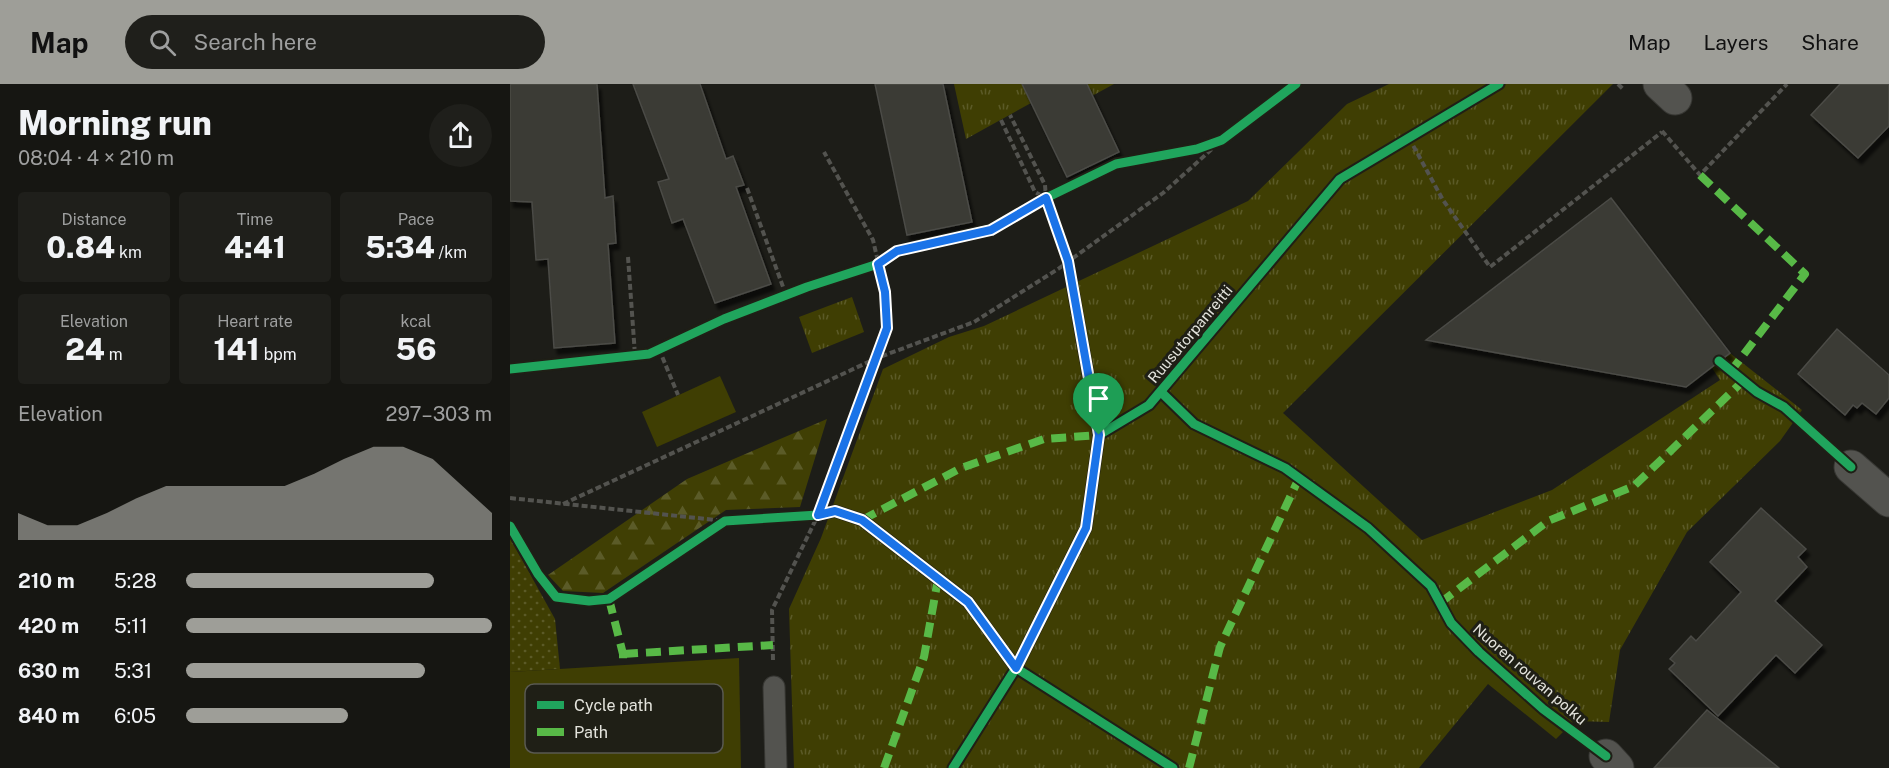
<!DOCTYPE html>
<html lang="en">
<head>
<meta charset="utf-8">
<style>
	:root { --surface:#161612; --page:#1f1f1b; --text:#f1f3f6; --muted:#9e9f9f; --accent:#9e9e98 }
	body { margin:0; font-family:"Public Sans",sans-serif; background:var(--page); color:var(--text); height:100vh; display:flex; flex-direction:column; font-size:22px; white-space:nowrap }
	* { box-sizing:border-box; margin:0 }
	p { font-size:20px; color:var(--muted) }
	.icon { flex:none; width:33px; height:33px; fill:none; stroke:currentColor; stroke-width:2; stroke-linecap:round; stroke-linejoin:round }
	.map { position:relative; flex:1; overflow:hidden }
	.side { display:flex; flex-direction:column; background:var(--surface); width:510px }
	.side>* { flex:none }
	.pin { position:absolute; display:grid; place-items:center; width:51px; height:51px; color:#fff; margin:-62px -26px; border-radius:50% 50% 50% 0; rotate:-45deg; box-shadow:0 0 6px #0007 }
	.pin .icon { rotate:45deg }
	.round { display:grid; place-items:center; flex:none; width:63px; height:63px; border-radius:32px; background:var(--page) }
	.overview { display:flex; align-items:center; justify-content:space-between; height:102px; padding:0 18px }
	h1 { font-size:33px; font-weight:800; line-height:45px }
	.metrics { display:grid; grid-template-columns:repeat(3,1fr); gap:9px; height:102px; padding:6px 18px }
	.metrics div { display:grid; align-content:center; border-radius:6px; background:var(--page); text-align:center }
	.metrics b { font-size:30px; font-weight:800 }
	.metrics small { font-size:16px; font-weight:400 }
	.metrics p { font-size:16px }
	.chart { height:168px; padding:12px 18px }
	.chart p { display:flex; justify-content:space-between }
	.chart svg { width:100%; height:108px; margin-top:6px; fill:var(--accent); opacity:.7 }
	ul { padding:0 18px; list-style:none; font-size:20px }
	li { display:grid; grid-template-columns:96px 72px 1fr; align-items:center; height:45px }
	li i { height:15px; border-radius:8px; background:var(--accent) }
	header { display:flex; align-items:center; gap:36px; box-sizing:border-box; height:84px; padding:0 30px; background:var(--accent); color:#111 }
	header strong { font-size:28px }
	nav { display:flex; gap:33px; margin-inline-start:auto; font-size:21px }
	.search { width:420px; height:54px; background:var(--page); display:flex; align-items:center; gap:15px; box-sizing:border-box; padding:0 21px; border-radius:33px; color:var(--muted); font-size:22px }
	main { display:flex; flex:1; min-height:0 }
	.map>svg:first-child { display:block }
	.grass { fill:url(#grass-dots) }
	.forest { fill:url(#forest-firs) }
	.park { fill:url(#park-tufts) }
	.garden { fill:#3f3e03 }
	.building { fill:#3a3a35; stroke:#4b4b46; stroke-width:1.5; filter:url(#shadow) }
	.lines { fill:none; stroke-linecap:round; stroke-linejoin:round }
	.lane-casing { stroke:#373733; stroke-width:23 }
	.street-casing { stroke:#373733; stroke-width:35 }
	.path { stroke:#53534f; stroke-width:4; stroke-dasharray:6 3; stroke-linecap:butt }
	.lane { stroke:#53534f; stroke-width:21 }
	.street { stroke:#53534f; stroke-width:33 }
	.quiet { stroke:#58b947; stroke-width:8; stroke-dasharray:15 8; stroke-linecap:butt }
	.cycleway-casing { stroke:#1f1f16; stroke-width:13 }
	.cycleway { stroke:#20a55d; stroke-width:9 }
	.route-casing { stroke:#fff; stroke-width:12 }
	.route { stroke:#1a73e8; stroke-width:8 }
	.labels { text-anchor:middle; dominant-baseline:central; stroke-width:6; stroke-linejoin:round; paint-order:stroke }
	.street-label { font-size:15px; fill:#e4e4dd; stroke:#1f1f16 }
	.key { fill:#1f1f16; stroke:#5a5a52; stroke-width:1.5 }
	.key-label { font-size:16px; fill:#e4e4dd }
</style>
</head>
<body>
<header>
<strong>Map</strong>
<div class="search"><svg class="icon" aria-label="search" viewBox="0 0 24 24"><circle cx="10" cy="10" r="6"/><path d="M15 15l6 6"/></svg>Search here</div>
<nav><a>Map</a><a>Layers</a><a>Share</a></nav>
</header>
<main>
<section class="side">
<div class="overview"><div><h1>Morning run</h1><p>08:04 · 4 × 210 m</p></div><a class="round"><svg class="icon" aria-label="share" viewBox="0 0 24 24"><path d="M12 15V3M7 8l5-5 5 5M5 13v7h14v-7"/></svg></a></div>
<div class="metrics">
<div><p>Distance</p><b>0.84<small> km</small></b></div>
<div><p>Time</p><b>4:41</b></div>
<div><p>Pace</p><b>5:34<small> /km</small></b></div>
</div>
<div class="metrics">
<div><p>Elevation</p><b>24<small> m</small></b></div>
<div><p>Heart rate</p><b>141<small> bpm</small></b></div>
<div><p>kcal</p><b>56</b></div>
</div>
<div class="chart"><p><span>Elevation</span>297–303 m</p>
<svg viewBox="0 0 160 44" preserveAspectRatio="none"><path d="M0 44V33L10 38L20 38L30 33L40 27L50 22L60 22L70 22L80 22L90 22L100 17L110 11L120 6L130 6L140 11L150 22L160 33V44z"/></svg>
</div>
<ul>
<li><b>210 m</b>5:28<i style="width:81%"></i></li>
<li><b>420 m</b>5:11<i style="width:100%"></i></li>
<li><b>630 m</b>5:31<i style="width:78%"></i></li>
<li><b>840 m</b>6:05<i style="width:53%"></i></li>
</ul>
</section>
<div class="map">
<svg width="1379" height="684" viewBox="0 0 1379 684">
	<defs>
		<pattern id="grass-dots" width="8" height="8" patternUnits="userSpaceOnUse" patternTransform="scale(1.5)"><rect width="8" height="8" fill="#3f3e03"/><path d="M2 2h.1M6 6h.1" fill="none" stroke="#5b5a27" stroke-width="1.8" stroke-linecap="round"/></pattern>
		<pattern id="forest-firs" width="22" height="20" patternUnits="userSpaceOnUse" patternTransform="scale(1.5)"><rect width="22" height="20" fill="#403f04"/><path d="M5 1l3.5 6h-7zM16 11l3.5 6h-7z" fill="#5b5b28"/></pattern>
		<pattern id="park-tufts" width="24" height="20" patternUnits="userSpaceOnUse" patternTransform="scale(1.5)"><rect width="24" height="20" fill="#3f3e03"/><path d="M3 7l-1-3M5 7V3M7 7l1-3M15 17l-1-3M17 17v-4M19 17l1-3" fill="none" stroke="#5b5a27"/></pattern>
		<filter id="shadow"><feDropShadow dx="3.5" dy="6" stdDeviation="1.5" flood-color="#0009"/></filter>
	</defs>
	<rect width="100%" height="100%" fill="#1d1d18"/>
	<path class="grass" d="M 0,454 L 45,535 L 50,585 L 0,588 Z"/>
	<path class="forest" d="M 317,335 L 290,423 L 216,426 L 93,509 L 53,507 L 38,491 L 177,395 Z"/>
	<g class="park">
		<path d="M 444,0 L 512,0 L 521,19 L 456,55 Z"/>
		<path d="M 577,0 L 604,0 L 582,12 Z"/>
		<path d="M 879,0 L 1103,0 L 773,329 L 912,456 L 1042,406 L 1210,296 L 1196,275 L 1211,262 L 1292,326 L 1270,357 L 1177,448 L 1110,566 L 1099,638 L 1064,637 L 1046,655 L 978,600 L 909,684 L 284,684 L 279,525 L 311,454 L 373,285 L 439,253 L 474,242 L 738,117 L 837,20 Z"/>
		<path d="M 342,213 L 354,248 L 302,269 L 289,233 Z"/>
	</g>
	<g class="garden">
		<path d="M 210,292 L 226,328 L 147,363 L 132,328 Z"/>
		<path d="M 229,574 L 231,684 L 0,684 L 0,588 Z"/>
	</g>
	<g class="building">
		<path d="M 0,0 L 87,0 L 95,114 L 103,112 L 106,159 L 98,160 L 105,259 L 44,264 L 38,175 L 26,176 L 22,118 L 0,117 Z"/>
		<path d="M 123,0 L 190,0 L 216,75 L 223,72 L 234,101 L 226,103 L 261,200 L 205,219 L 173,135 L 162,139 L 148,98 L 159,95 Z"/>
		<path d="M 365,0 L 433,0 L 462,138 L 397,151 Z"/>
		<path d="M 512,0 L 577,0 L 609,68 L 557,93 Z"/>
		<path d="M 1330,0 L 1379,0 L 1379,42 L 1348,74 L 1301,31 Z"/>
		<path d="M 1101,114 L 1220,269 L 1176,303 L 916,256 Z"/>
		<path d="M 1327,245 L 1379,291 L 1379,314 L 1366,330 L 1352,319 L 1347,324 L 1343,321 L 1335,331 L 1288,290 Z"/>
		<path d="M 1251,424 L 1296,465 L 1288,473 L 1297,483 L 1265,517 L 1312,561 L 1285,589 L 1266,571 L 1208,632 L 1159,585 L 1165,579 L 1160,575 L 1181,552 L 1186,557 L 1231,508 L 1200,478 Z"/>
		<path d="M 1197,626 L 1269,684 L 1144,684 Z"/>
	</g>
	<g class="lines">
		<g class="lane-casing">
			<path id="lane" d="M 264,603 L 266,684"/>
		</g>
		<g class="street-casing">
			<g id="street">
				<path d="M 1150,0 L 1165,14"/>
				<path d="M 1341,383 L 1379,416"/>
				<path d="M 1096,672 L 1107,684"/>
			</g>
		</g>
		<g class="path">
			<path d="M 1108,0 L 1114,6"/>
			<path d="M 491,36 L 525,108 L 536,114 L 535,101 L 500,31"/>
			<path d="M 1152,47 L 1190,91 L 1277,0"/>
			<path d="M 899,54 L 933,116 L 980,183 L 1152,48"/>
			<path d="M 237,104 L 276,211"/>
			<path d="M 118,173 L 125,271"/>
			<path d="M 149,265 L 168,311"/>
			<path d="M 0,414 L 215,437"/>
			<path d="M 53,420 L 367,274 L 464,238 L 548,185 L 653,109 L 712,56"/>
			<path d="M 263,576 L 262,526 L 308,431 L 377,244 L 375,208 L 363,156 L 314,68"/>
		</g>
		<use href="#lane" class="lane"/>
		<use href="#street" class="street"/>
		<g class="quiet">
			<path d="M 1190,91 L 1295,190 L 1221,287"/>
			<path d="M 352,436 L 451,384 L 534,355 L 589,351"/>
			<path d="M 99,515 L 113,570 L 113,581"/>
			<path d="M 930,519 L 1038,437 L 1124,402 L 1233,297"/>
			<path d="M 113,570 L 263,561"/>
			<path d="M 374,684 L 414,573 L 428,495"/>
			<path d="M 679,684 L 710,563 L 789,394"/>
		</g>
		<g class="cycleway-casing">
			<g id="cycleway">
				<path d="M 536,114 L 558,178 L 589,351"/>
				<path d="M 1209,277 L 1247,308 L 1274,323 L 1341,383"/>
				<path d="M 0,285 L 139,270 L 214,235 L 297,203 L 368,180 L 387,167 L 481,145 L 536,114 L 606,80 L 687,65 L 712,56 L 786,0"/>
				<path d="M 651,308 L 684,340 L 775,384 L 858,444 L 921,502 L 941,539 L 969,568 L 1033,625 L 1096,672"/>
				<path d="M 0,442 L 28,490 L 46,513 L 79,517 L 99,515 L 215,437 L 308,431 L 325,427 L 352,436 L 458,518 L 506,584 L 663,684"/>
				<path d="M 443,684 L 506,584 L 576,444 L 589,351 L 639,321 L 830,95 L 989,0"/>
			</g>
		</g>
		<use href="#cycleway" class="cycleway"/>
	</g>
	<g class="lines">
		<g class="route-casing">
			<path id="route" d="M 536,114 L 558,177 L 589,351 L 576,444 L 506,584 L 458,518 L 352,436 L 325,427 L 308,431 L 377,244 L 375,208 L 368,180 L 387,167 L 481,146 Z"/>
		</g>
		<use href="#route" class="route"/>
	</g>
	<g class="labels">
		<g class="street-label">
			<text transform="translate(680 250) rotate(-50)">Ruusutorpanreitti</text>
			<text transform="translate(1020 590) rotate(41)">Nuoren rouvan polku</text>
		</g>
	</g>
	<rect x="15" y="600" width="198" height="69" rx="9" class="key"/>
	<rect x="27" y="617" width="27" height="8" fill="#20a55d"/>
	<rect x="27" y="644" width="27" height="8" fill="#58b947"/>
	<g class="key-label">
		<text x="64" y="627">Cycle path</text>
		<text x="64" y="654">Path</text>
	</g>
</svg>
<div class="pin" style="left:589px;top:351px;background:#1e9e55"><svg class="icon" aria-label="arrive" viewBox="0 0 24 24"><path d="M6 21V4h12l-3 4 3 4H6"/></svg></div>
</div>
</main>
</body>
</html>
